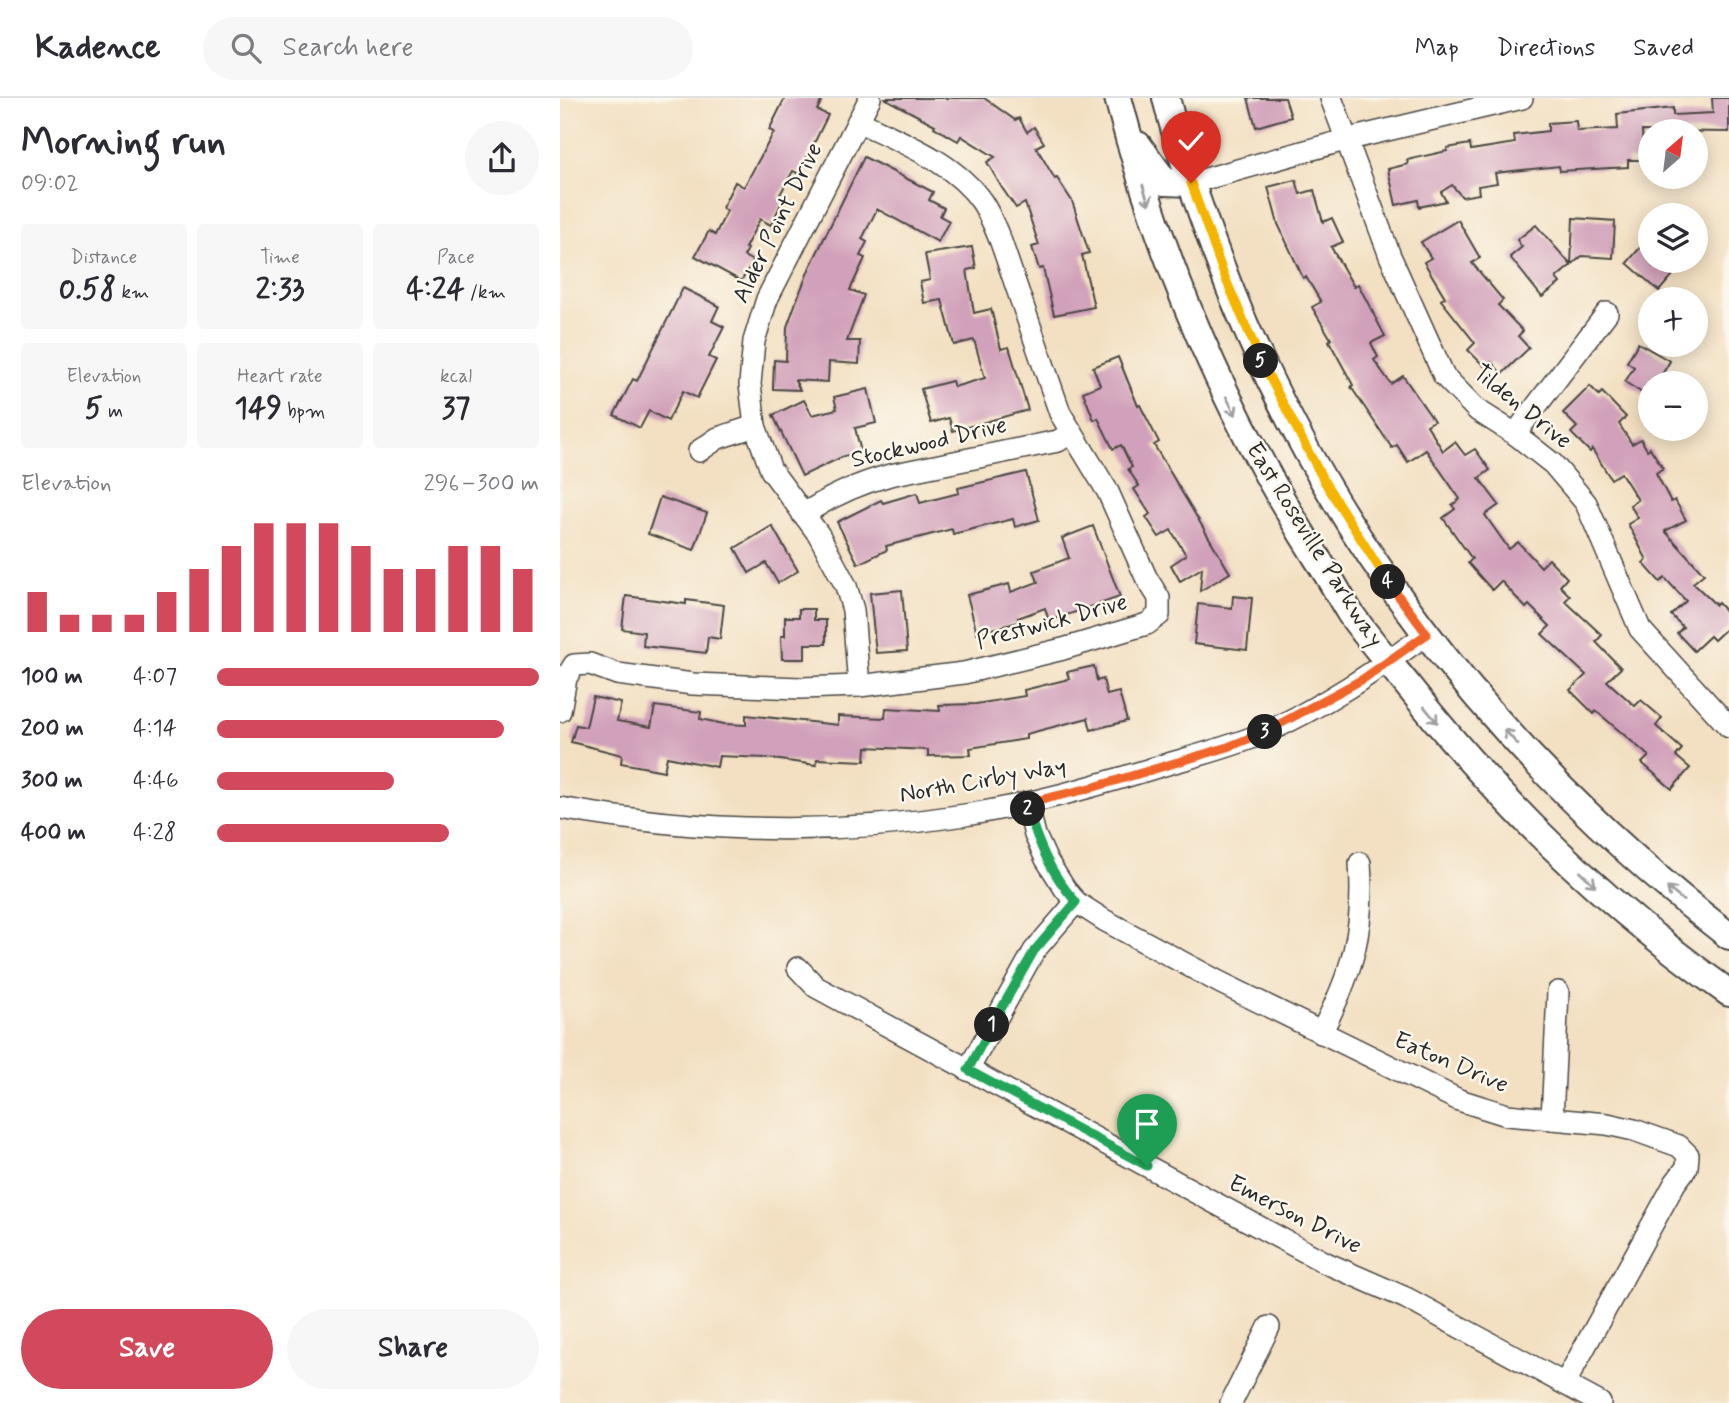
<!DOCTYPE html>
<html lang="en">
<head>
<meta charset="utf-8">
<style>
	:root { --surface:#fff; --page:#f7f7f7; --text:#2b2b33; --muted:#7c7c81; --line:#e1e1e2; --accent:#d1495b }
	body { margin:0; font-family:Mynerve,sans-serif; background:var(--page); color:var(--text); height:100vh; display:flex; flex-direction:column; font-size:26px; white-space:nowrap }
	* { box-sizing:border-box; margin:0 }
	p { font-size:23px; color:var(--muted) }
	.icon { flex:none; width:38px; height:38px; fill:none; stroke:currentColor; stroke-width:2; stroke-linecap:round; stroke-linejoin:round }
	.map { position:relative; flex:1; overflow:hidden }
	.panel { display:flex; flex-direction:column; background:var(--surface); width:560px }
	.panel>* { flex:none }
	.needle { width:46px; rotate:28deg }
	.fabs { position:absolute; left:1078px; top:21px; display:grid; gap:14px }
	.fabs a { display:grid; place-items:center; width:70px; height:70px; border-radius:50%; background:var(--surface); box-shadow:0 4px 18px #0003; font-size:35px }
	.pin { position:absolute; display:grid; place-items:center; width:60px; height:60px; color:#fff; margin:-72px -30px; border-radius:50% 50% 50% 0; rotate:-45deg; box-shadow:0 0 7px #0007 }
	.pin .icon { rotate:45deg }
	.km { position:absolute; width:35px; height:35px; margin:-18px; border-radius:50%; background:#222; color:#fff; font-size:19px; line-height:35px; text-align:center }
	.round { display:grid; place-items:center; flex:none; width:74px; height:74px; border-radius:37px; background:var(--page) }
	.head { display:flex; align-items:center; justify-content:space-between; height:119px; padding:0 21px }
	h1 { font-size:38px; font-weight:800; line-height:52px }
	.figures { display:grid; grid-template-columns:repeat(3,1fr); gap:10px; height:119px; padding:7px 21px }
	.figures div { display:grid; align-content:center; border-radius:7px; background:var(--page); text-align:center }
	.figures b { font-size:30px; font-weight:800 }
	.figures small { font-size:19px; font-weight:400 }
	.figures p { font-size:19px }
	.chart { height:196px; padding:14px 21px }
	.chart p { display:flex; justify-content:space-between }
	.chart svg { width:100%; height:126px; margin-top:7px; stroke:var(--accent); stroke-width:6 }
	.primary-button { display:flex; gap:14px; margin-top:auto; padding:14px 21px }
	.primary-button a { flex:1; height:80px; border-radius:42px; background:var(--accent); color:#fff; font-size:28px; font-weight:800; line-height:80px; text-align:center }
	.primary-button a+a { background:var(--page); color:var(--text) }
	ul { padding:0 21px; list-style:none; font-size:23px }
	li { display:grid; grid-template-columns:112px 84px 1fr; align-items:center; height:52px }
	li i { height:18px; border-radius:9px; background:var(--accent) }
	header { display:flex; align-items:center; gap:42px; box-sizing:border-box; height:98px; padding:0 35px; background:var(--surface); border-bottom:2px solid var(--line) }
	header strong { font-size:33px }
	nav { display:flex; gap:38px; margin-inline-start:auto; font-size:24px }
	.search { width:490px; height:63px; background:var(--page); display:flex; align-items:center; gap:18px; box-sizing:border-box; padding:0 24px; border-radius:38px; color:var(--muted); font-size:26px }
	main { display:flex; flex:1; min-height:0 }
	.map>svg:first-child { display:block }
	.building { fill:#d1a0ba }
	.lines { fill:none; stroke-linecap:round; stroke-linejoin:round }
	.minor-casing { stroke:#494642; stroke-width:24 }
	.major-casing { stroke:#494642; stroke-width:30 }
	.minor { stroke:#fff; stroke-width:21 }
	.major { stroke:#fff; stroke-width:26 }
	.oneway { stroke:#a0a0a0 }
	.split-1-casing { stroke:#fff; stroke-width:14 }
	.split-2-casing { stroke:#fff; stroke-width:14 }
	.split-3-casing { stroke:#fff; stroke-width:14 }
	.split-4-casing { stroke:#fff; stroke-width:14 }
	.split-5-casing { stroke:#fff; stroke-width:14 }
	.split-6-casing { stroke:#fff; stroke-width:14 }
	.split-1 { stroke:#22a559; stroke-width:9 }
	.split-2 { stroke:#22a559; stroke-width:9 }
	.split-3 { stroke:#f0652b; stroke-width:9 }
	.split-4 { stroke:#f0652b; stroke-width:9 }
	.split-5 { stroke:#f5b400; stroke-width:9 }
	.split-6 { stroke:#f5b400; stroke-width:9 }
	.labels { text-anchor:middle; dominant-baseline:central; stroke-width:5; stroke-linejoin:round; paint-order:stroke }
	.street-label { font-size:24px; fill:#2b2b2b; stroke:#fbf7ec }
</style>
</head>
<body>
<header>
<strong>Kadence</strong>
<div class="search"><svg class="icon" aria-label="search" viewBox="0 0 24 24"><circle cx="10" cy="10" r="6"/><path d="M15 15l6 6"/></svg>Search here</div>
<nav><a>Map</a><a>Directions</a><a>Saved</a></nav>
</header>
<main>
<section class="panel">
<div class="head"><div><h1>Morning run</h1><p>09:02</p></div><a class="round"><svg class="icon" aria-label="share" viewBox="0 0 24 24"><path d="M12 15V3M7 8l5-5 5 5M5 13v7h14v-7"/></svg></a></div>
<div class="figures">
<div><p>Distance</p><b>0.58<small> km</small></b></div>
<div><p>Time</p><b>2:33</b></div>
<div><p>Pace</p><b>4:24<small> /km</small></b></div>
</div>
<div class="figures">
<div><p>Elevation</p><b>5<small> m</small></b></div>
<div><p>Heart rate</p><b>149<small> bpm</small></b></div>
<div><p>kcal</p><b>37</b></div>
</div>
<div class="chart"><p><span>Elevation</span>296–300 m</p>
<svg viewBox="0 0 160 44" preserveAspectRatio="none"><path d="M5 44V30M15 44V38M25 44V38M35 44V38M45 44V30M55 44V22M65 44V14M75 44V6M85 44V6M95 44V6M105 44V14M115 44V22M125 44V22M135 44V14M145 44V14M155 44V22"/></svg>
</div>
<ul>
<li><b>100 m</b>4:07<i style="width:100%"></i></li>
<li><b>200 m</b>4:14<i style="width:89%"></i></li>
<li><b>300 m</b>4:46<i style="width:55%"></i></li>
<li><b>400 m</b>4:28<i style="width:72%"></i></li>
</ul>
<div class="primary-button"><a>Save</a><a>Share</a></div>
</section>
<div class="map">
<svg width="1169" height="1305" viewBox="0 0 1169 1305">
	<rect width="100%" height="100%" fill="#fbf7ec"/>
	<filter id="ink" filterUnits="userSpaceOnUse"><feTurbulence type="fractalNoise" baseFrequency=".0143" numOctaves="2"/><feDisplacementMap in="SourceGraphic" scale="14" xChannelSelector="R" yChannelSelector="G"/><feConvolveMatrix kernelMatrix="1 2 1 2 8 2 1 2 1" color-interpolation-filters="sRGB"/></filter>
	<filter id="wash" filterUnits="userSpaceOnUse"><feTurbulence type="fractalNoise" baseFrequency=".00686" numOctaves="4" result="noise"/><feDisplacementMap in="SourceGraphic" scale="28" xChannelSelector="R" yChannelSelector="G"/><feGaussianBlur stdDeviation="1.57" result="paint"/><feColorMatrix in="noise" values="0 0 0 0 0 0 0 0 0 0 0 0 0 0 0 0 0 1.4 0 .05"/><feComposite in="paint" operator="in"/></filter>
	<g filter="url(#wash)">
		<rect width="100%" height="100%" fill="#f3e0c2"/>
		<g id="blocks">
			<g class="building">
				<path d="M 225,0 L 263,0 L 257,12 L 268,17 L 239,76 L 233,73 L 218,100 L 223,102 L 211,127 L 200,121 L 185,150 L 188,151 L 184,158 L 193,163 L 181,183 L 135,158 L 149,133 L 155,137 L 167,113 L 162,110 L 175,84 L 184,89 L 214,34 L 209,32 Z"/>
				<path d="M 324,0 L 424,0 L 455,22 L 459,20 L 467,34 L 474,29 L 484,45 L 476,49 L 495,81 L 497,80 L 512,103 L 529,155 L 522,157 L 534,209 L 494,217 L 483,170 L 479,171 L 472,149 L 479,147 L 465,105 L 456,110 L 442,90 L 427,64 L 435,59 L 401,38 L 398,43 L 374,29 L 375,27 Z"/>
				<path d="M 688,0 L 725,0 L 731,19 L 696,29 Z"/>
				<path d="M 1152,0 L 1169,0 L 1169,34 L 1082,33 L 1084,62 L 1068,62 L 1068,69 L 1000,73 L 999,68 L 935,75 L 937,85 L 918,88 L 919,96 L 902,99 L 892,87 L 881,94 L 886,103 L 859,109 L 858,102 L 836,107 L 828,71 L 848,66 L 847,62 L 887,53 L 887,50 L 910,46 L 911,52 L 955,45 L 954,37 L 988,33 L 988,25 L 1016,23 L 1017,33 L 1058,31 L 1057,16 L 1113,10 L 1113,17 L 1153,15 Z"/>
				<path d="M 304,59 L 373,94 L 369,102 L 384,110 L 380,118 L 389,123 L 378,144 L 317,111 L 302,141 L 307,144 L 300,158 L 305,160 L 290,192 L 304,197 L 287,243 L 300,243 L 299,266 L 269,264 L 268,284 L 235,282 L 240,292 L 213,291 L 214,262 L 226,263 L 227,229 L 236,204 L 250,169 Z"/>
				<path d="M 736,82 L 740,96 L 754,92 L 763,124 L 772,120 L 783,144 L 771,149 L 794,189 L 798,186 L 825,238 L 811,245 L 818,259 L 814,262 L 831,286 L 843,278 L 874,323 L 867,327 L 883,353 L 895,344 L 905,357 L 915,351 L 930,372 L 919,380 L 939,407 L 925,417 L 949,451 L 958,444 L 981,469 L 989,461 L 1007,480 L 1000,488 L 1010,498 L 1005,503 L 1042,537 L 1036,544 L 1061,570 L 1047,583 L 1075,608 L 1081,602 L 1102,620 L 1096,628 L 1122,651 L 1116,658 L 1130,670 L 1112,691 L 1082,665 L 1089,658 L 1036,613 L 1034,616 L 1010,592 L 1026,577 L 982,536 L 990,528 L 969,507 L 966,510 L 941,483 L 932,492 L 908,465 L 912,461 L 883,420 L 895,411 L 892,407 L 900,401 L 866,352 L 848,364 L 837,347 L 832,350 L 791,289 L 793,287 L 769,243 L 771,241 L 752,209 L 761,204 L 746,179 L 743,180 L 718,126 L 708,89 Z"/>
				<path d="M 1013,120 L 1055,123 L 1053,160 L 1022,158 L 996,180 L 1000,185 L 982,199 L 950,159 L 962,149 L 957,142 L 976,127 L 1011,167 Z"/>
				<path d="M 898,122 L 920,160 L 912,165 L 943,202 L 938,207 L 963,233 L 958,238 L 969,250 L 942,276 L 931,264 L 925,269 L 908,252 L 915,245 L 881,202 L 885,199 L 864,164 L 871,160 L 861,144 Z"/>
				<path d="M 1090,138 L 1090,163 L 1125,163 L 1099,193 L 1067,165 Z"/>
				<path d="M 412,149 L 416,170 L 407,172 L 414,215 L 431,211 L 441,251 L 449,249 L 468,312 L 393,333 L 389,320 L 371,325 L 361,291 L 392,283 L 394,289 L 425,280 L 414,242 L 394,247 L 382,202 L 364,205 L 360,184 L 370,182 L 365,156 Z"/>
				<path d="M 123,190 L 159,208 L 152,223 L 164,229 L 149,259 L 156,262 L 137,300 L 123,293 L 108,323 L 89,313 L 80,330 L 54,317 L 73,281 L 77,283 Z"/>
				<path d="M 1078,245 L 1110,263 L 1097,285 L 1090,285 L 1090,300 L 1065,284 L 1074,269 L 1067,264 Z"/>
				<path d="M 558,259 L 578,308 L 580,307 L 599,344 L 594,347 L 670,475 L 640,493 L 642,470 L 620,483 L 611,467 L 626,457 L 611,432 L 599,439 L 586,419 L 590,416 L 574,391 L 579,388 L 568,371 L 572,369 L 561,347 L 553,351 L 538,320 L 534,322 L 523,294 L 540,287 L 533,269 Z"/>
				<path d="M 1030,288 L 1039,297 L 1042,294 L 1066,319 L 1059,326 L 1072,346 L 1081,341 L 1087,352 L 1090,350 L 1103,370 L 1096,375 L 1111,404 L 1115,402 L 1126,422 L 1105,433 L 1144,476 L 1133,485 L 1156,507 L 1158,505 L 1169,517 L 1169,528 L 1154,542 L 1150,538 L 1134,553 L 1117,535 L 1123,529 L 1111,517 L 1126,503 L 1105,480 L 1100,484 L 1083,465 L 1087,462 L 1068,426 L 1078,420 L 1070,407 L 1078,402 L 1061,375 L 1051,381 L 1032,351 L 1030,354 L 1011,335 L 1017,329 L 1003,315 Z"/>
				<path d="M 308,291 L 316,325 L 295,330 L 301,354 L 284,358 L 242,378 L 213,317 L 244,302 L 252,317 L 277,311 L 274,299 Z"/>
				<path d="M 466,374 L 479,422 L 455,429 L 453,421 L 393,436 L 392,431 L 326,448 L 327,452 L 298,466 L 277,424 L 321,402 L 323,405 L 357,395 L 360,405 L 399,395 L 398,390 Z"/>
				<path d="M 100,399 L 147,415 L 134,452 L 88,436 Z"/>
				<path d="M 212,428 L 238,473 L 218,485 L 206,465 L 189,475 L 175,450 Z"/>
				<path d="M 533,428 L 560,499 L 489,523 L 485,510 L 458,520 L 459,524 L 417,535 L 407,497 L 449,486 L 451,494 L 478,484 L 474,473 L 509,460 L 502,440 Z"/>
				<path d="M 342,492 L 347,553 L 316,555 L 310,495 Z"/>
				<path d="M 66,498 L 126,506 L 126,502 L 164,507 L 160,541 L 148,539 L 146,555 L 83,548 L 84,534 L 62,531 Z"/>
				<path d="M 673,498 L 692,500 L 687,552 L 634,546 L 638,506 L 672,510 Z"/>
				<path d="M 239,511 L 254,511 L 254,522 L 266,522 L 266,546 L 245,546 L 245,561 L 222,561 L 221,538 L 225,538 L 225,519 L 239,519 Z"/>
				<path d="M 534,568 L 537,583 L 543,581 L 547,597 L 559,594 L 567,623 L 531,632 L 528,620 L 466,636 L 466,641 L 410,650 L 411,657 L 368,658 L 368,652 L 306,649 L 305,663 L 257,661 L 256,667 L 206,660 L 159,658 L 157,669 L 107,659 L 104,673 L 61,665 L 62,657 L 11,644 L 16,627 L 26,629 L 33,599 L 61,605 L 57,623 L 91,629 L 95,608 L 141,614 L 140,621 L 164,626 L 186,627 L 186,617 L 278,627 L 278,618 L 325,620 L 326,610 L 380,613 L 379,607 L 416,606 L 465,598 L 464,592 L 509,581 L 507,574 Z"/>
			</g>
		</g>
	</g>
	<g filter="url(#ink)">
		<use href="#blocks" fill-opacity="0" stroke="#494642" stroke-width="2"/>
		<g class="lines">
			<g class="minor-casing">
				<g id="minor">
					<path d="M 771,0 L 830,158 L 884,278 L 917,312 L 955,336 L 993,366 L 1026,405 L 1080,531 L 1169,629"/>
					<path d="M 631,85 L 785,42 L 962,0"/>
					<path d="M 955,336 L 1047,215"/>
					<path d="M 139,353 L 158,340 L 195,328"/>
					<path d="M 243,417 C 270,398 298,386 330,377 L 498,343 L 511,335"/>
					<path d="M 299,588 L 293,512 L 286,488 L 259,437 L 211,372 L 195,328 L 190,286 L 194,243 L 207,201 L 310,0"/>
					<path d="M 0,613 L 6,580 L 14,567 L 30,566 L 57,576 L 133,586 L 241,590 L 299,588 L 404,575 L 503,551 L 587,526 L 599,517 L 599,500 L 586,479 L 548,394 L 500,315 L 441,144 C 435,130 430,116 422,104 C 394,63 340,44 298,23"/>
					<path d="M 467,705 L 475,737 L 486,761 L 505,791 L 516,804 L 544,822 L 659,884 L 899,1002 L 947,1017 L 1047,1026 L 1074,1032 L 1119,1048 L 1128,1057 L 1127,1069 L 1115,1085 L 1005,1285"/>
					<path d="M 0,710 C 134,734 270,738 405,717 C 469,707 532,689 594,670 C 631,659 669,650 704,635 C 763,609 815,573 867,536"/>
					<path d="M 238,870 L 256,889 L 269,896 L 766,1165 L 846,1200 L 1040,1305"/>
					<path d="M 761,935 C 792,875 805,833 800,765"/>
					<path d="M 408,972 L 474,853 L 516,804"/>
					<path d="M 992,1021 L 998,894"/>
					<path d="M 671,1305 L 709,1229"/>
				</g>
			</g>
			<g class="major-casing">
				<g id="major">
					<path d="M 558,0 C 602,170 672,329 767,476 C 775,489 782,502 790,515 C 808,541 829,564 849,589 C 940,705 1048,809 1169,895"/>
					<path d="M 606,0 C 618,48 634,95 651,141 C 752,423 933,655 1169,838"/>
					<path d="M 578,47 L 605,84 L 631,85"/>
				</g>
			</g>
			<use href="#minor" class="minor"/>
			<use href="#major" class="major"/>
		</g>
		<defs><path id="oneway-shaft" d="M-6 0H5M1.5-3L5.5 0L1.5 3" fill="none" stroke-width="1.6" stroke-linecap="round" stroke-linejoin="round" transform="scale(1.75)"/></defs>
		<g class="oneway">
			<use href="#oneway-shaft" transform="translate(586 97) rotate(72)"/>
			<use href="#oneway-shaft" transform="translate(671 308) rotate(63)"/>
			<use href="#oneway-shaft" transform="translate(871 617) rotate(51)"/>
			<use href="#oneway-shaft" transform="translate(951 639) rotate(-132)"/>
			<use href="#oneway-shaft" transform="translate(1028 781) rotate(43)"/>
			<use href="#oneway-shaft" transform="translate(1115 796) rotate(-141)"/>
		</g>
	</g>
	<g class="lines" filter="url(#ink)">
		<g class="split-1-casing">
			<path id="split-1" d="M 432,927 L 408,972 L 587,1068"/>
		</g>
		<g class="split-2-casing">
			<path id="split-2" d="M 432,927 L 474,853 L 516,804 C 491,776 478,746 468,711"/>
		</g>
		<g class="split-3-casing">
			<path id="split-3" d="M 468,711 L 467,705 L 531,690 L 668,649 L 705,634"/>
		</g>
		<g class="split-4-casing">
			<path id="split-4" d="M 705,634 L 803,581 L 867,536 L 828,484"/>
		</g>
		<g class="split-5-casing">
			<path id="split-5" d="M 701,263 L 764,383 L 828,484"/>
		</g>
		<g class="split-6-casing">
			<path id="split-6" d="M 631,85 L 664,177 L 701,263"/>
		</g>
		<use href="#split-1" class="split-1"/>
		<use href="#split-2" class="split-2"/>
		<use href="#split-3" class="split-3"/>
		<use href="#split-4" class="split-4"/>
		<use href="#split-5" class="split-5"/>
		<use href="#split-6" class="split-6"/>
	</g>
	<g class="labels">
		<g class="street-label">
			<text transform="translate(218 125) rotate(-64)">Alder Point Drive</text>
			<text transform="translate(962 309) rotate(39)">Tilden Drive</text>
			<text transform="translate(369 345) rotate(-13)">Stockwood Drive</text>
			<text transform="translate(754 447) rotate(58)">East Roseville Parkway</text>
			<text transform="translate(492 524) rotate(-15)">Prestwick Drive</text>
			<text transform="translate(423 683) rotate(-10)">North Cirby Way</text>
			<text transform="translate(891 965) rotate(23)">Eaton Drive</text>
			<text transform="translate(735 1117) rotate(27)">Emerson Drive</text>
		</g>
	</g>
</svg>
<div class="fabs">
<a><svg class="needle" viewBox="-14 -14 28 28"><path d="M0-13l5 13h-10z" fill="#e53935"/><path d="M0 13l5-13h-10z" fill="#7c7c81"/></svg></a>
<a><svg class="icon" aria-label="layers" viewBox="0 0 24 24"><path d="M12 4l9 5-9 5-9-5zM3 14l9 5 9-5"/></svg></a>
<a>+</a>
<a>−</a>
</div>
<div class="pin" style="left:587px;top:1068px;background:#1e9e55"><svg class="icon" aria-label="arrive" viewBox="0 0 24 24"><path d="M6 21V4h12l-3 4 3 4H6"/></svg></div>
<div class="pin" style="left:631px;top:85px;background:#d93025"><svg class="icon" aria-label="check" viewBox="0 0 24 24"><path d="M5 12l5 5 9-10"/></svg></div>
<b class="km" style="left:432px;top:927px">1</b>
<b class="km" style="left:468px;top:711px">2</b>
<b class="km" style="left:705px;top:634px">3</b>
<b class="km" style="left:828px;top:484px">4</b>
<b class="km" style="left:701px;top:263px">5</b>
</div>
</main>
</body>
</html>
